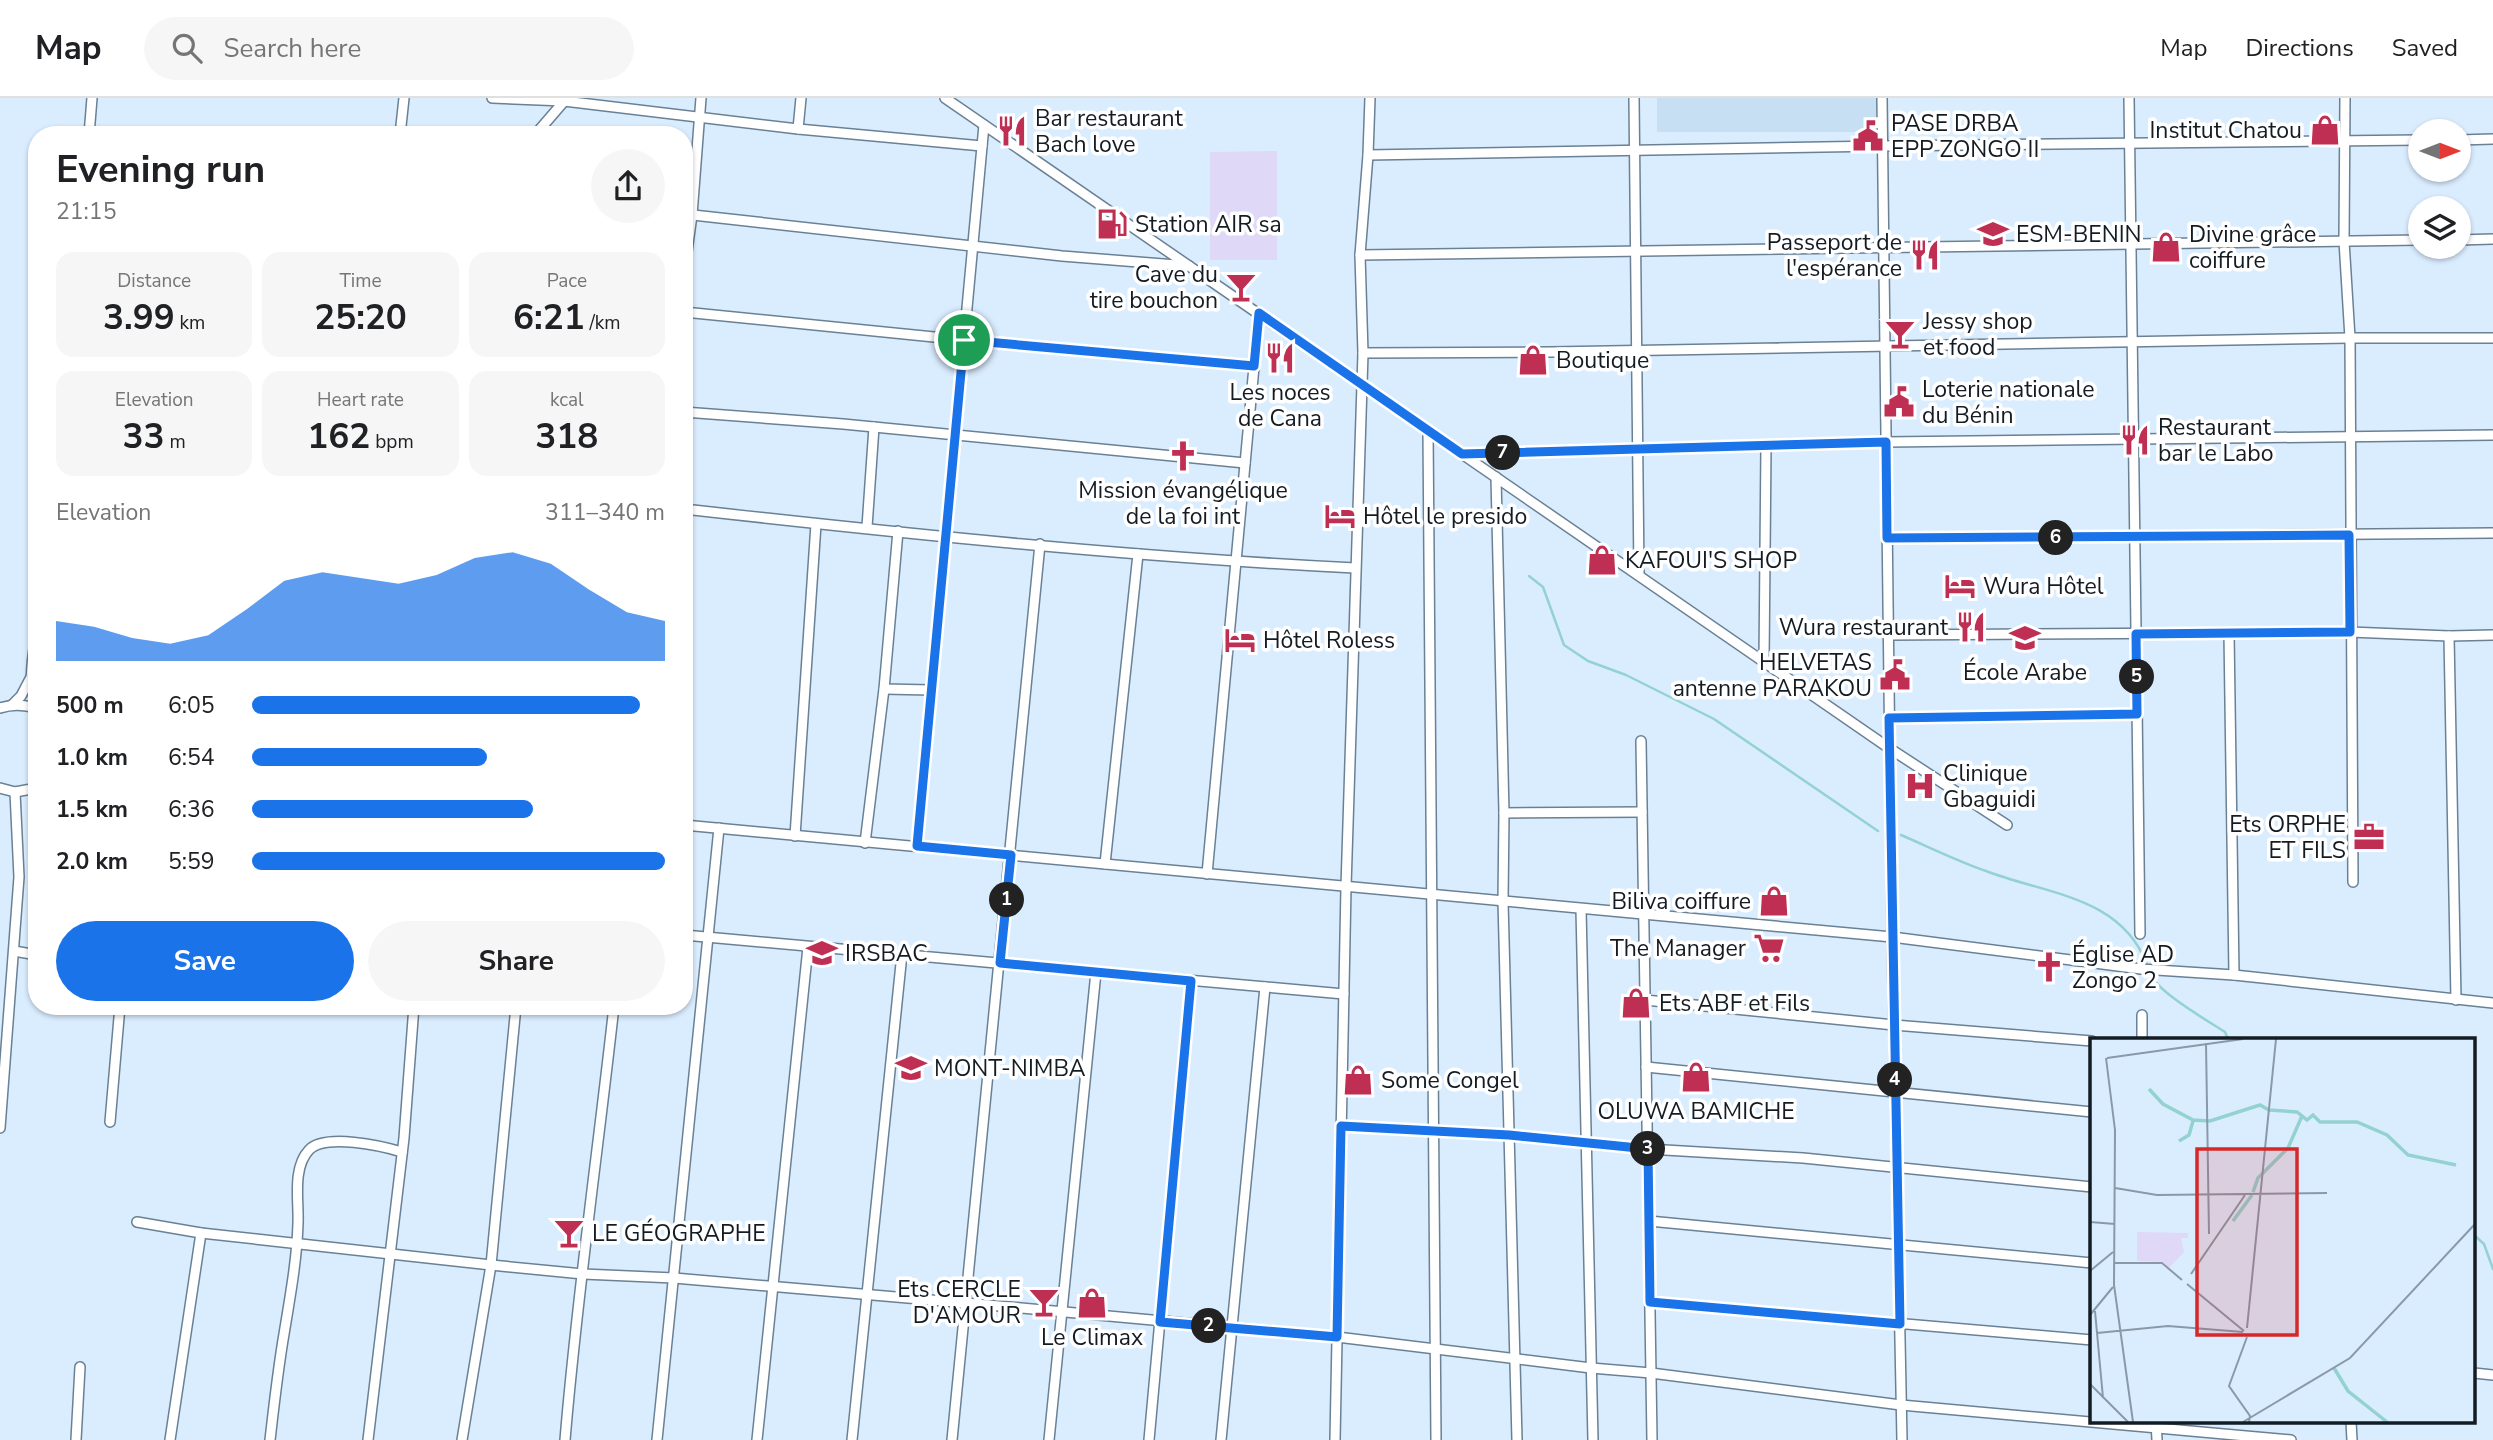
<!DOCTYPE html>
<html lang="en">
<head>
<meta charset="utf-8">
<style>
	:root { --surface:#fff; --page:#f6f6f6; --text:#202124; --muted:#757577; --line:#e0e0e0; --accent:#1a73e8 }
	body { margin:0; font-family:"Nunito Sans",sans-serif; background:var(--page); color:var(--text); height:100vh; display:flex; flex-direction:column; font-size:26px; white-space:nowrap }
	* { box-sizing:border-box; margin:0 }
	p { font-size:23px; color:var(--muted) }
	.icon { flex:none; width:38px; height:38px; fill:none; stroke:currentColor; stroke-width:2; stroke-linecap:round; stroke-linejoin:round }
	.map { position:relative; flex:1; overflow:hidden }
	.sheet { position:absolute; left:28px; top:28px; width:665px; height:889px; display:flex; flex-direction:column; background:var(--surface); border-radius:28px; box-shadow:0 2px 5px #0004 }
	.sheet>* { flex:none }
	.needle { width:46px; rotate:90deg }
	.buttons { position:absolute; left:2408px; top:21px; display:grid; gap:14px }
	.buttons a { display:grid; place-items:center; width:63px; height:63px; border-radius:50%; background:var(--surface); box-shadow:0 2px 5px #0004; font-size:35px }
	.pin { position:absolute; display:grid; place-items:center; width:60px; height:60px; color:#fff; margin:-30px; border:4px solid #fff; border-radius:50%; box-shadow:0 2px 7px #0007 }
	.km { position:absolute; width:35px; height:35px; margin:-18px; border-radius:50%; background:#222; color:#fff; font-size:19px; line-height:35px; text-align:center }
	.round { display:grid; place-items:center; flex:none; width:74px; height:74px; border-radius:37px; background:var(--page) }
	.summary { display:flex; align-items:center; justify-content:space-between; height:119px; padding:0 28px }
	h1 { font-size:38px; font-weight:700; line-height:52px }
	.stats { display:grid; grid-template-columns:repeat(3,1fr); gap:10px; height:119px; padding:7px 28px }
	.stats div { display:grid; align-content:center; border-radius:18px; background:var(--page); text-align:center }
	.stats b { font-size:35px; font-weight:700 }
	.stats small { font-size:19px; font-weight:400 }
	.stats p { font-size:19px }
	.chart { height:196px; padding:14px 28px }
	.chart p { display:flex; justify-content:space-between }
	.chart svg { width:100%; height:126px; margin-top:7px; fill:var(--accent); opacity:.7 }
	.button { display:flex; gap:14px; margin-top:auto; padding:14px 28px }
	.button a { flex:1; height:80px; border-radius:42px; background:var(--accent); color:#fff; font-size:28px; font-weight:700; line-height:80px; text-align:center }
	.button a+a { background:var(--page); color:var(--text) }
	ul { padding:0 28px; list-style:none; font-size:23px }
	li { display:grid; grid-template-columns:112px 84px 1fr; align-items:center; height:52px }
	li i { height:18px; border-radius:9px; background:var(--accent) }
	header { display:flex; align-items:center; gap:42px; box-sizing:border-box; height:98px; padding:0 35px; background:var(--surface); border-bottom:2px solid var(--line) }
	header strong { font-size:33px }
	nav { display:flex; gap:38px; margin-inline-start:auto; font-size:24px }
	.search { width:490px; height:63px; background:var(--page); display:flex; align-items:center; gap:18px; box-sizing:border-box; padding:0 24px; border-radius:38px; color:var(--muted); font-size:26px }
	.map>svg:first-child { display:block }
	.built { fill:#c7dff3 }
	.green { fill:#dfd8f6 }
	.lines { fill:none; stroke-linecap:round; stroke-linejoin:round }
	.stream { stroke:#94d2d1; stroke-width:2.5 }
	.minor-casing { stroke:#6a8094; stroke-width:12 }
	.minor { stroke:#fff; stroke-width:9 }
	.route-casing { stroke:#fff; stroke-width:14 }
	.route { stroke:#1a73e8; stroke-width:9 }
	.labels { text-anchor:middle; dominant-baseline:central; stroke-width:7; stroke-linejoin:round; paint-order:stroke }
	.poi-label { font-size:23px; fill:#131b23; stroke:#fff; text-anchor:start }
	.inset-river { fill:none; stroke:#94d2d1; stroke-width:3.5 }
	.inset-road { fill:none; stroke:#8a99a7; stroke-width:2 }
	.view { fill:#d62828; fill-opacity:0.15; stroke:#d62828; stroke-width:3.5 }
	.inset-edge { fill:none; stroke:#131b23; stroke-width:3.5 }
</style>
</head>
<body>
<header>
<strong>Map</strong>
<div class="search"><svg class="icon" aria-label="search" viewBox="0 0 24 24"><circle cx="10" cy="10" r="6"/><path d="M15 15l6 6"/></svg>Search here</div>
<nav><a>Map</a><a>Directions</a><a>Saved</a></nav>
</header>
<div class="map">
<svg width="2493" height="1342" viewBox="0 0 2493 1342">
	<rect width="100%" height="100%" fill="#daedff"/>
	<path class="built" d="M 1657,0 L 1876,0 L 1877,34 L 1657,34 Z"/>
	<path class="green" d="M 1277,53 L 1277,162 L 1210,162 L 1210,54 Z"/>
	<g class="lines">
		<g class="stream">
			<path d="M 1529,478 L 1543,489 L 1564,547 L 1588,563 L 1626,577 L 1714,621 L 1878,733"/>
			<path d="M 1901,737 C 1929,749 1957,763 1986,773 C 2045,796 2122,798 2147,867"/>
			<path d="M 2149,874 C 2157,894 2205,921 2225,934 L 2228,941"/>
			<path d="M 2474,1137 L 2484,1146 L 2493,1171"/>
		</g>
		<g class="minor-casing">
			<g id="minor">
				<path d="M 492,0 L 564,3 L 798,31 L 982,48"/>
				<path d="M 945,0 L 1889,650 L 2007,727"/>
				<path d="M 1634,0 L 1639,477"/>
				<path d="M 1882,0 L 1892,839 L 1902,1342"/>
				<path d="M 2129,0 L 2140,836"/>
				<path d="M 2345,0 L 2344,143 L 2350,240 L 2353,784"/>
				<path d="M 798,31 L 801,0"/>
				<path d="M 89,37 L 92,0"/>
				<path d="M 400,37 L 404,0"/>
				<path d="M 535,37 L 566,1"/>
				<path d="M 2459,42 L 2493,41"/>
				<path d="M 1368,57 L 1882,48 L 2420,42"/>
				<path d="M 684,116 L 1062,158 L 1189,168"/>
				<path d="M 2459,142 L 2493,141"/>
				<path d="M 1360,157 L 2420,142"/>
				<path d="M 684,176 L 692,117 L 701,0"/>
				<path d="M 684,214 L 964,242 L 1254,268"/>
				<path d="M 1363,255 L 1551,254 L 2350,240 L 2493,240"/>
				<path d="M 684,314 L 843,326 L 1245,365"/>
				<path d="M 1428,332 L 1436,1342"/>
				<path d="M 1462,356 L 1886,344 L 2493,337"/>
				<path d="M 1496,379 L 1504,715 L 1503,803 L 1517,1342"/>
				<path d="M 684,411 C 907,436 1131,459 1355,470"/>
				<path d="M 867,429 L 874,329"/>
				<path d="M 1887,440 L 2493,435"/>
				<path d="M 37,530 C 34,555 26,584 37,608"/>
				<path d="M 2229,535 L 2234,877"/>
				<path d="M 1888,537 L 2350,534 L 2449,538 L 2493,537"/>
				<path d="M 2449,538 L 2456,902"/>
				<path d="M 1764,563 L 1766,348"/>
				<path d="M 884,591 L 931,592"/>
				<path d="M 12,607 L 21,598 L 31,579"/>
				<path d="M 0,610 C 13,606 24,606 37,611"/>
				<path d="M 1889,620 L 2137,616"/>
				<path d="M 1641,643 L 1652,1342"/>
				<path d="M 0,690 L 15,694 L 37,690"/>
				<path d="M 1504,715 L 1642,714"/>
				<path d="M 684,727 L 1892,839 L 2141,871 L 2234,877 L 2493,905"/>
				<path d="M 795,738 L 816,426"/>
				<path d="M 865,745 L 884,591 L 898,433"/>
				<path d="M 917,748 L 984,27"/>
				<path d="M 1105,766 L 1138,456"/>
				<path d="M 1207,776 L 1259,215"/>
				<path d="M 1581,811 L 1593,1342"/>
				<path d="M 684,837 L 1344,896"/>
				<path d="M 14,853 L 37,857"/>
				<path d="M 1645,902 L 1894,927 L 2092,943"/>
				<path d="M 2142,917 L 2142,941"/>
				<path d="M 1646,969 L 2092,1014"/>
				<path d="M 110,1024 L 120,908"/>
				<path d="M 1341,1028 L 1509,1037 L 1648,1051 L 1803,1060 L 2092,1089"/>
				<path d="M 0,1030 L 19,779 L 15,694"/>
				<path d="M 1649,1123 L 2092,1165"/>
				<path d="M 137,1124 L 201,1135 L 491,1167 L 583,1176 L 674,1180 L 966,1205 L 1337,1239 L 1591,1270 L 1651,1275 L 1901,1307 L 2291,1342"/>
				<path d="M 1650,1204 L 2092,1242"/>
				<path d="M 2474,1275 L 2493,1277"/>
				<path d="M 2156,1323 L 2157,1342"/>
				<path d="M 2351,1323 L 2352,1342"/>
				<path d="M 76,1342 L 80,1269"/>
				<path d="M 170,1342 L 201,1135"/>
				<path d="M 270,1342 C 274,1307 278,1271 284,1236 C 290,1199 297,1162 298,1125 C 299,1103 292,1070 309,1052 C 325,1035 382,1048 402,1054"/>
				<path d="M 368,1342 L 404,1040 L 414,908"/>
				<path d="M 462,1342 L 491,1167 L 516,908"/>
				<path d="M 565,1342 C 577,1197 598,1053 614,908"/>
				<path d="M 657,1342 L 719,730"/>
				<path d="M 757,1342 L 808,849"/>
				<path d="M 852,1342 L 902,856"/>
				<path d="M 952,1342 L 1040,446"/>
				<path d="M 1049,1342 L 1096,874"/>
				<path d="M 1149,1342 L 1191,883"/>
				<path d="M 1221,1342 L 1265,889"/>
				<path d="M 1335,1342 L 1346,789 L 1363,255 L 1360,157 L 1368,57 L 1370,0"/>
			</g>
		</g>
		<use href="#minor" class="minor"/>
	</g>
	<g class="lines">
		<g class="route-casing">
			<path id="route" d="M 1259,215 L 1462,356 L 1886,344 L 1887,440 L 2349,437 L 2350,534 L 2136,536 L 2137,616 L 1889,620 L 1900,1226 L 1650,1204 L 1648,1051 L 1509,1037 L 1341,1028 L 1337,1239 L 1160,1224 L 1191,883 L 1000,865 L 1011,757 L 917,748 L 964,242 L 1254,268 Z"/>
		</g>
		<use href="#route" class="route"/>
	</g>
	<defs>
		<g id="shop-bare" transform="scale(2.415)"><path d="M-5-2.5h2.3a2.7 3.5 0 0 1 5.4 0H5L5.5 6h-11ZM-1.5-2.5h3a1.5 2.3 0 0 0-3 0Z" fill="#bf2f53" stroke="#fff" stroke-width="2.5" paint-order="stroke"/></g>
		<g id="restaurant-bare" transform="scale(2.415)"><path d="M-5-6h1v4h1v-4h1v4h1v-4h1v5L-1.5 .5V6h-2V.5L-5-1ZM5-6V6H3V1.5H1.5Q1.5-4 5-6Z" fill="#bf2f53" stroke="#fff" stroke-width="2.5" paint-order="stroke"/></g>
		<g id="civic-bare" transform="scale(2.415)"><path d="M-.6-6.5H3V-4.5H.6V-3L4-1V1h2V6H-6V1h2V-1L-.6-3ZM-1.2 2.5V6h2.4V2.5Z" fill="#bf2f53" stroke="#fff" stroke-width="2.5" paint-order="stroke"/></g>
		<g id="fuel-bare" transform="scale(2.415)"><path d="M-5.5-6h7V0h2V4h1.3V-2.5L3-4.5l.8-.8L6-3V5H2.5V1h-1V6h-7ZM-4.2-4.7v3.2H.2V-4.7Z" fill="#bf2f53" stroke="#fff" stroke-width="2.5" paint-order="stroke"/></g>
		<g id="school-bare" transform="scale(2.415)"><path d="M0-5L7-2L0 1L-7-2ZM-4 1L0 2.5L4 1V4Q0 6-4 4Z" fill="#bf2f53" stroke="#fff" stroke-width="2.5" paint-order="stroke"/></g>
		<g id="bar-bare" transform="scale(2.415)"><path d="M-6-5H6L.8 .8V4.5H3.5V6h-7V4.5H-.8V.8Z" fill="#bf2f53" stroke="#fff" stroke-width="2.5" paint-order="stroke"/></g>
		<g id="church-bare" transform="scale(2.415)"><path d="M-1.2-6h2.4v3.5h3.3v2.4h-3.3V6h-2.4V-.1h-3.3v-2.4h3.3Z" fill="#bf2f53" stroke="#fff" stroke-width="2.5" paint-order="stroke"/></g>
		<g id="hotel-bare" transform="scale(2.415)"><path d="M-6-4.5h1.5V1H6V5H4.5V3h-9V5H-6ZM-4 0a1.8 1.8 0 1 1 3.6 0ZM.5 0V-2.5h3Q6-2.5 6 0Z" fill="#bf2f53" stroke="#fff" stroke-width="2.5" paint-order="stroke"/></g>
		<g id="hospital-bare" transform="scale(2.415)"><path d="M-5-5h3v3.5h4V-5h3V5h-3V1.5h-4V5h-3Z" fill="#bf2f53" stroke="#fff" stroke-width="2.5" paint-order="stroke"/></g>
		<g id="office-bare" transform="scale(2.415)"><path d="M-6-3h4V-5.5h4V-3h4V5H-6ZM-1-4.5V-3h2v-1.5ZM-6 0V1H6V0Z" fill="#bf2f53" stroke="#fff" stroke-width="2.5" paint-order="stroke"/></g>
		<g id="supermarket-bare" transform="scale(2.415)"><path d="M-6-5.5h2.5l.6 2H6L4.5 2H-2.5L-4.4-4H-6ZM-1.5 3.2a1.3 1.3 0 1 0 .1 0ZM3 3.2a1.3 1.3 0 1 0 .1 0Z" fill="#bf2f53" stroke="#fff" stroke-width="2.5" paint-order="stroke"/></g>
	</defs>
	<g fill-rule="evenodd">
		<use href="#shop-bare" x="2325" y="32"/>
		<use href="#restaurant-bare" x="1012" y="33"/>
		<use href="#civic-bare" x="1868" y="38"/>
		<use href="#fuel-bare" x="1112" y="126"/>
		<use href="#school-bare" x="1993" y="136"/>
		<use href="#shop-bare" x="2166" y="149"/>
		<use href="#restaurant-bare" x="1925" y="157"/>
		<use href="#bar-bare" x="1241" y="189"/>
		<use href="#bar-bare" x="1900" y="236"/>
		<use href="#restaurant-bare" x="1280" y="260"/>
		<use href="#shop-bare" x="1533" y="262"/>
		<use href="#civic-bare" x="1899" y="304"/>
		<use href="#restaurant-bare" x="2135" y="342"/>
		<use href="#church-bare" x="1183" y="358"/>
		<use href="#hotel-bare" x="1340" y="418"/>
		<use href="#shop-bare" x="1602" y="462"/>
		<use href="#hotel-bare" x="1960" y="488"/>
		<use href="#restaurant-bare" x="1971" y="529"/>
		<use href="#school-bare" x="2025" y="540"/>
		<use href="#hotel-bare" x="1240" y="542"/>
		<use href="#civic-bare" x="1895" y="577"/>
		<use href="#hospital-bare" x="1920" y="688"/>
		<use href="#office-bare" x="2369" y="739"/>
		<use href="#shop-bare" x="1774" y="803"/>
		<use href="#supermarket-bare" x="1769" y="850"/>
		<use href="#school-bare" x="822" y="855"/>
		<use href="#church-bare" x="2049" y="869"/>
		<use href="#shop-bare" x="1636" y="905"/>
		<use href="#school-bare" x="911" y="970"/>
		<use href="#shop-bare" x="1696" y="979"/>
		<use href="#shop-bare" x="1358" y="982"/>
		<use href="#bar-bare" x="569" y="1135"/>
		<use href="#bar-bare" x="1044" y="1204"/>
		<use href="#shop-bare" x="1092" y="1205"/>
	</g>
	<g class="labels">
		<g class="poi-label">
			<text x="1035" y="20">Bar restaurant<tspan x="1035" dy="26">Bach love</tspan></text>
			<text x="1891" y="25">PASE DRBA<tspan x="1891" dy="26">EPP ZONGO II</tspan></text>
			<text x="2302" y="32" text-anchor="end">Institut Chatou</text>
			<text x="1135" y="126">Station AIR sa</text>
			<text x="2016" y="136">ESM-BENIN</text>
			<text x="2189" y="136">Divine grâce<tspan x="2189" dy="26">coiffure</tspan></text>
			<text x="1902" y="144" text-anchor="end">Passeport de<tspan x="1902" dy="26">l'espérance</tspan></text>
			<text x="1218" y="176" text-anchor="end">Cave du<tspan x="1218" dy="26">tire bouchon</tspan></text>
			<text x="1923" y="223">Jessy shop<tspan x="1923" dy="26">et food</tspan></text>
			<text x="1556" y="262">Boutique</text>
			<text x="1922" y="291">Loterie nationale<tspan x="1922" dy="26">du Bénin</tspan></text>
			<text x="1280" y="294" text-anchor="middle">Les noces<tspan x="1280" dy="26">de Cana</tspan></text>
			<text x="2158" y="329">Restaurant<tspan x="2158" dy="26">bar le Labo</tspan></text>
			<text x="1183" y="392" text-anchor="middle">Mission évangélique<tspan x="1183" dy="26">de la foi int</tspan></text>
			<text x="1363" y="418">Hôtel le presido</text>
			<text x="1625" y="462">KAFOUI'S SHOP</text>
			<text x="1983" y="488">Wura Hôtel</text>
			<text x="1948" y="529" text-anchor="end">Wura restaurant</text>
			<text x="1263" y="542">Hôtel Roless</text>
			<text x="1872" y="564" text-anchor="end">HELVETAS<tspan x="1872" dy="26">antenne PARAKOU</tspan></text>
			<text x="2025" y="574" text-anchor="middle">École Arabe</text>
			<text x="1943" y="675">Clinique<tspan x="1943" dy="26">Gbaguidi</tspan></text>
			<text x="2346" y="726" text-anchor="end">Ets ORPHE<tspan x="2346" dy="26">ET FILS</tspan></text>
			<text x="1751" y="803" text-anchor="end">Biliva coiffure</text>
			<text x="1746" y="850" text-anchor="end">The Manager</text>
			<text x="845" y="855">IRSBAC</text>
			<text x="2072" y="856">Église AD<tspan x="2072" dy="26">Zongo 2</tspan></text>
			<text x="1659" y="905">Ets ABF et Fils</text>
			<text x="934" y="970">MONT-NIMBA</text>
			<text x="1381" y="982">Some Congel</text>
			<text x="1696" y="1013" text-anchor="middle">OLUWA BAMICHE</text>
			<text x="592" y="1135">LE GÉOGRAPHE</text>
			<text x="1021" y="1191" text-anchor="end">Ets CERCLE<tspan x="1021" dy="26">D'AMOUR</tspan></text>
			<text x="1092" y="1239" text-anchor="middle">Le Climax</text>
		</g>
	</g>
	<g transform="translate(2090 940)">
		<rect width="385" height="385" fill="#daedff"/>
		<path d="M 47,194 L 98,195 L 98,200 L 91,200 L 94,214 L 79,230 L 73,224 L 47,223 Z" fill="#dfd8f6"/>
		<path class="inset-river" d="M 59,51 L 73,66 L 103,82 L 120,83 L 170,67 L 179,72 L 207,74 L 217,82 L 223,77 L 230,84 L 267,84 L 297,97 L 318,117 L 366,127M 89,103 L 99,97 L 103,83M 163,154 L 168,140 L 198,110 L 212,78M 143,183 L 162,157M 244,330 L 258,353 L 297,384"/>
		<path class="inset-road" d="M 116,5 L 119,196M 16,20 L 25,92 L 24,247 L 43,384M 17,20 L 153,1M 25,150 L 67,157 L 237,155M 0,184 L 25,186M 24,225 L 72,225 L 92,242M 0,233 L 23,214M 101,236 L 155,157M 97,246 L 154,293M 5,273 L 13,360M 0,277 L 23,249M 157,290 L 186,1M 7,295 L 78,288 L 153,294M 157,299 L 139,348 L 160,378 L 159,384M 0,346 L 38,384M 153,384 L 260,320 L 385,186"/>
		<path class="view" d="M 107,111 L 207,111 L 207,297 L 107,297 Z"/>
		<rect width="385" height="385" class="inset-edge"/>
	</g>
</svg>
<div class="buttons">
<a><svg class="needle" viewBox="-14 -14 28 28"><path d="M0-13l5 13h-10z" fill="#e53935"/><path d="M0 13l5-13h-10z" fill="#757577"/></svg></a>
<a><svg class="icon" aria-label="layers" viewBox="0 0 24 24"><path d="M12 4l9 5-9 5-9-5zM3 14l9 5 9-5"/></svg></a>
</div>
<div class="pin" style="left:964px;top:242px;background:#1e9e55"><svg class="icon" aria-label="arrive" viewBox="0 0 24 24"><path d="M6 21V4h12l-3 4 3 4H6"/></svg></div>
<b class="km" style="left:1007px;top:802px">1</b>
<b class="km" style="left:1209px;top:1228px">2</b>
<b class="km" style="left:1648px;top:1051px">3</b>
<b class="km" style="left:1895px;top:982px">4</b>
<b class="km" style="left:2137px;top:579px">5</b>
<b class="km" style="left:2056px;top:440px">6</b>
<b class="km" style="left:1503px;top:355px">7</b>
<section class="sheet">
<div class="summary"><div><h1>Evening run</h1><p>21:15</p></div><a class="round"><svg class="icon" aria-label="share" viewBox="0 0 24 24"><path d="M12 15V3M7 8l5-5 5 5M5 13v7h14v-7"/></svg></a></div>
<div class="stats">
<div><p>Distance</p><b>3.99<small> km</small></b></div>
<div><p>Time</p><b>25:20</b></div>
<div><p>Pace</p><b>6:21<small> /km</small></b></div>
</div>
<div class="stats">
<div><p>Elevation</p><b>33<small> m</small></b></div>
<div><p>Heart rate</p><b>162<small> bpm</small></b></div>
<div><p>kcal</p><b>318</b></div>
</div>
<div class="chart"><p><span>Elevation</span>311–340 m</p>
<svg viewBox="0 0 160 44" preserveAspectRatio="none"><path d="M0 44V30L10 32L20 36L30 38L40 35L50 26L60 16L70 13L80 15L90 17L100 14L110 8L120 6L130 10L140 19L150 27L160 30V44z"/></svg>
</div>
<ul>
<li><b>500 m</b>6:05<i style="width:94%"></i></li>
<li><b>1.0 km</b>6:54<i style="width:57%"></i></li>
<li><b>1.5 km</b>6:36<i style="width:68%"></i></li>
<li><b>2.0 km</b>5:59<i style="width:100%"></i></li>
</ul>
<div class="button"><a>Save</a><a>Share</a></div>
</section>
</div>
</body>
</html>
